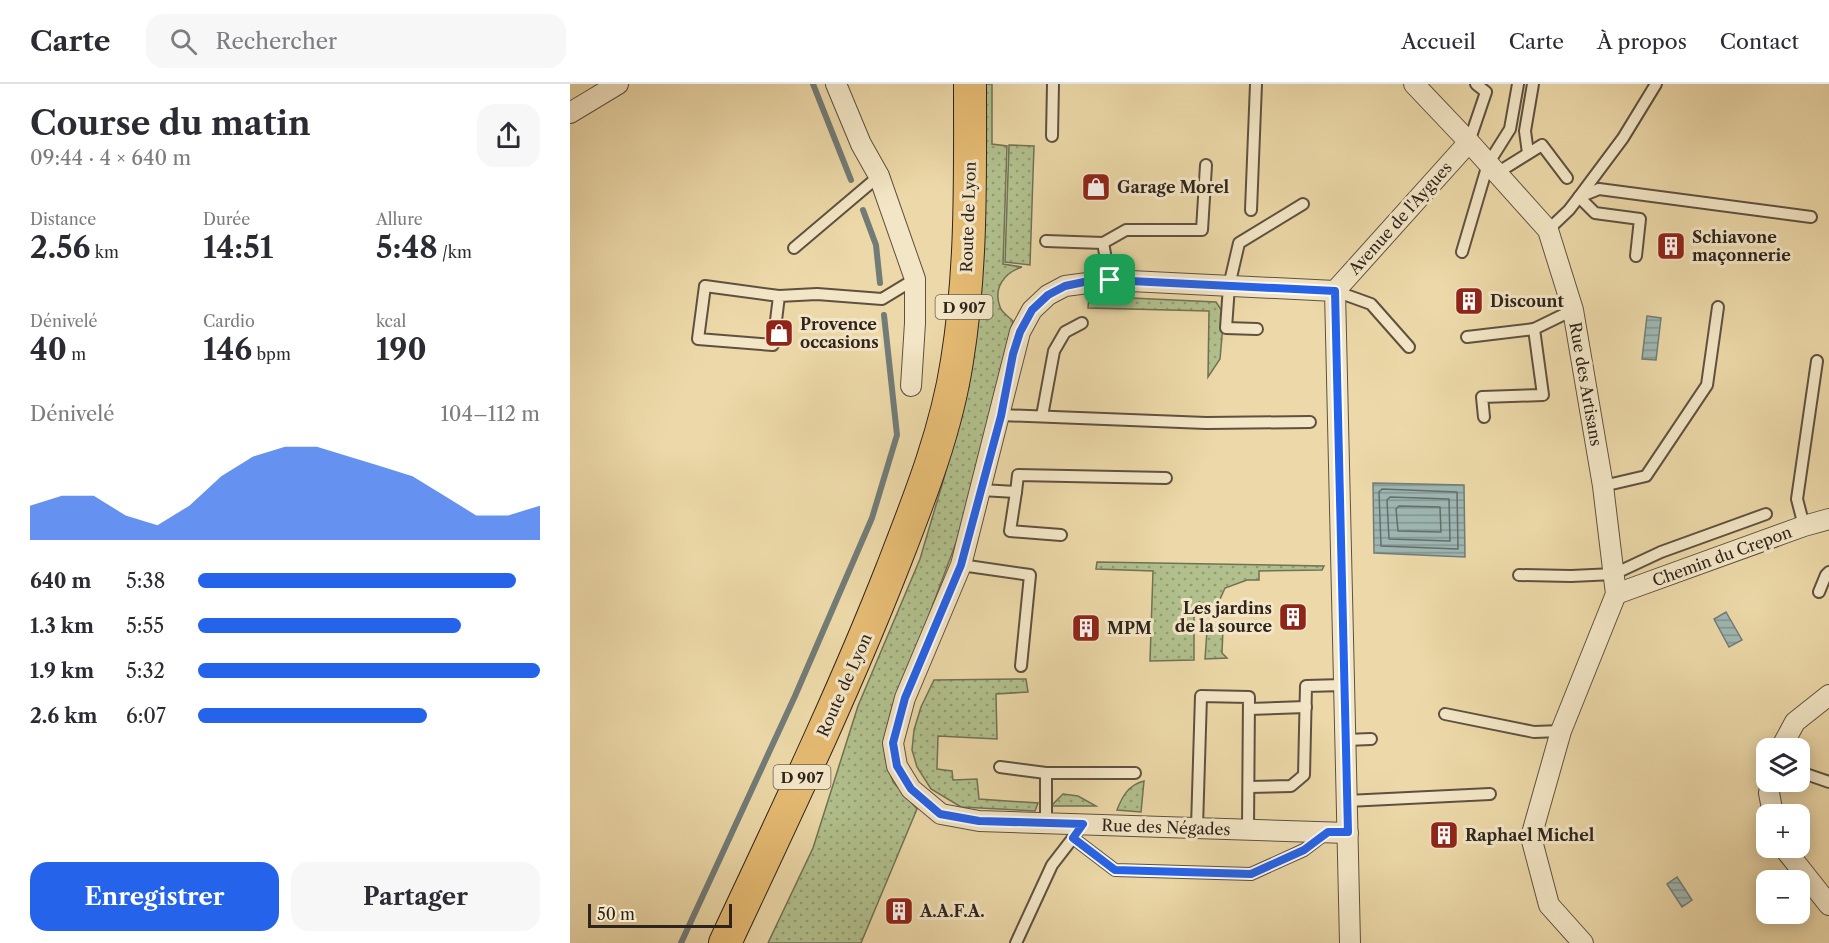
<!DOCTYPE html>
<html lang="fr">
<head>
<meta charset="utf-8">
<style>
	:root { --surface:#fff; --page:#f7f7f7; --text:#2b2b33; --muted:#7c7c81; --line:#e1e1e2; --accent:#2563eb }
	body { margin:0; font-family:"Libre Caslon Text",serif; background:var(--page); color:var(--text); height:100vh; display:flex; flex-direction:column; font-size:22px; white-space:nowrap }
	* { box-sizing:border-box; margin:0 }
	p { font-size:20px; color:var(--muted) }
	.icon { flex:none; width:33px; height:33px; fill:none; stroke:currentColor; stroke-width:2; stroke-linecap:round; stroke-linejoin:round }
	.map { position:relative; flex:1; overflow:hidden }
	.drawer { display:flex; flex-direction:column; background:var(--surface); width:570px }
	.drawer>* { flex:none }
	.controls { position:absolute; left:1186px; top:654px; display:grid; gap:12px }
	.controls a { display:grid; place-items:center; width:54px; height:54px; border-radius:12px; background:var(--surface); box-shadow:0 3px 15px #0003; font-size:30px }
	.scale { position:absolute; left:18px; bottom:15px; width:144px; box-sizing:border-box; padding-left:6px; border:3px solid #2f241d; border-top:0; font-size:16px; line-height:21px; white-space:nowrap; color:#2f241d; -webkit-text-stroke:4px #f3e6c6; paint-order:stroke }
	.pin { position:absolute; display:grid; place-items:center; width:51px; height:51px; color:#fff; margin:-26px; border-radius:12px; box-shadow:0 3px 9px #0006 }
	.round { display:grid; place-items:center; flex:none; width:63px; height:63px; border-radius:18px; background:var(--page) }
	.head { display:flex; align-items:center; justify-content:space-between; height:102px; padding:0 30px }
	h1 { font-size:33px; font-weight:700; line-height:45px }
	.stats { display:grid; grid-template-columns:repeat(3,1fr); gap:9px; height:102px; padding:6px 30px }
	.stats div { display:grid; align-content:center }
	.stats b { font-size:30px; font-weight:700 }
	.stats small { font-size:16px; font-weight:400 }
	.stats p { font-size:16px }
	.chart { height:168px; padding:12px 30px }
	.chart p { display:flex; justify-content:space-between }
	.chart svg { width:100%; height:108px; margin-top:6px; fill:var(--accent); opacity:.7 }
	.action { display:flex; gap:12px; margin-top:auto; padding:12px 30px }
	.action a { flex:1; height:69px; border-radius:18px; background:var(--accent); color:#fff; font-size:24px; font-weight:700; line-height:69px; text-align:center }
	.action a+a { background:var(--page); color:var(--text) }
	ul { padding:0 30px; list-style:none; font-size:20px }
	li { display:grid; grid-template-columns:96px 72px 1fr; align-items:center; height:45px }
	li i { height:15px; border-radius:8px; background:var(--accent) }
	header { display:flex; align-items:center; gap:36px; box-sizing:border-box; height:84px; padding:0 30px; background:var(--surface); border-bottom:2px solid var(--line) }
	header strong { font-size:28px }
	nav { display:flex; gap:33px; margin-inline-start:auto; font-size:21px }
	.search { width:420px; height:54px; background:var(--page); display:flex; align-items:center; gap:15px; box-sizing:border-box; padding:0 21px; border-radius:18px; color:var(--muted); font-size:22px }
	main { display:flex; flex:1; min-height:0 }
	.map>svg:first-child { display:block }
	.green { fill:url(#green-dots); stroke:#707255; stroke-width:1.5 }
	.water { fill:url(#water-rules); stroke:#727c77; stroke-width:1.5 }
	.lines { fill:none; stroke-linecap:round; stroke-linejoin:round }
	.shore { stroke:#666e68; stroke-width:1.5 }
	.stream { stroke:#727c77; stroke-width:6 }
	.service-casing { stroke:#5e5140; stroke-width:14 }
	.minor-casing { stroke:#5e5140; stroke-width:22 }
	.primary-casing { stroke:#2f241d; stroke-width:34 }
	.service { stroke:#f3e6c6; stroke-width:10 }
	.minor { stroke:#f3e6c6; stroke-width:20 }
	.primary { stroke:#e6bc74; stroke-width:32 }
	.route-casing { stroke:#fff; stroke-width:12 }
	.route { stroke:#2563eb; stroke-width:8 }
	.labels { text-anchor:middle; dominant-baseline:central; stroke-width:6; stroke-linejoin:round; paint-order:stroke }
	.shield { fill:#f3e6c6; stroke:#6a5e50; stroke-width:1.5 }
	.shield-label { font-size:15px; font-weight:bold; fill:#2f241d }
	.poi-label { font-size:16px; font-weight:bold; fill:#2f241d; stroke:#f3e6c6; text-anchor:start }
	.street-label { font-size:16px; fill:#2f241d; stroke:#f3e6c6 }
</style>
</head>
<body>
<header>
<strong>Carte</strong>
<div class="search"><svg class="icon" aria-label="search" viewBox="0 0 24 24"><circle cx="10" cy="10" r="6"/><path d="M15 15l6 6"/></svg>Rechercher</div>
<nav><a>Accueil</a><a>Carte</a><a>À propos</a><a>Contact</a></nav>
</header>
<main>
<section class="drawer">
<div class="head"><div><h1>Course du matin</h1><p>09:44 · 4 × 640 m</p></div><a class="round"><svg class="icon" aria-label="share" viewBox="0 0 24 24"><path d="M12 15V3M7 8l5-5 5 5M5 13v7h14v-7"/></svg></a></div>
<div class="stats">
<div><p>Distance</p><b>2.56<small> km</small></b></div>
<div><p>Durée</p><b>14:51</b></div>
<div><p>Allure</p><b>5:48<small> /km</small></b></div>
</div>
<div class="stats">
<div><p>Dénivelé</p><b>40<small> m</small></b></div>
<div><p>Cardio</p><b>146<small> bpm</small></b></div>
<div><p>kcal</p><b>190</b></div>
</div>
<div class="chart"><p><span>Dénivelé</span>104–112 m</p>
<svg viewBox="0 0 160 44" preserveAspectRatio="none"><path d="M0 44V30L10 26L20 26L30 34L40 38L50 30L60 18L70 10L80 6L90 6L100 10L110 14L120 18L130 26L140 34L150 34L160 30V44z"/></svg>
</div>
<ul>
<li><b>640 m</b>5:38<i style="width:93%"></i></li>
<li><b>1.3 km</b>5:55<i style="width:77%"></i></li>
<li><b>1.9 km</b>5:32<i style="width:100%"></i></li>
<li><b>2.6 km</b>6:07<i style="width:67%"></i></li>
</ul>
<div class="action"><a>Enregistrer</a><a>Partager</a></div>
</section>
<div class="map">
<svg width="1259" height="859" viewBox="0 0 1259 859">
	<defs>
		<pattern id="green-dots" width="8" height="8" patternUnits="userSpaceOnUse" patternTransform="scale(1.5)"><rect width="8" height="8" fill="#b1c08d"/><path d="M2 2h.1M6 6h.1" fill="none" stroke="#909c73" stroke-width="1.8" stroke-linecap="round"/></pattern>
		<pattern id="water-rules" width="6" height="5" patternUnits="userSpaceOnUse" patternTransform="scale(1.5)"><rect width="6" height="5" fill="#9eb7b3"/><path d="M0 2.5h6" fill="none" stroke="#819591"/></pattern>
	</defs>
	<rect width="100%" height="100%" fill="#ecd8a8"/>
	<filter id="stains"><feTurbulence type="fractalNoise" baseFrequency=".00333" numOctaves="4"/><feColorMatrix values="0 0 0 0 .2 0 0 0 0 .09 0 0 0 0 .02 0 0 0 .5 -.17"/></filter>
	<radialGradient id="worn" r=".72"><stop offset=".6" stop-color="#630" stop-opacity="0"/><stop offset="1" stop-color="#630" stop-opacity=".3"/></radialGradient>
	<g class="green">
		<path d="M 408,0 L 422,0 L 422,60 L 437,62 L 433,180 L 452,183 C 434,189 423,204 430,223 C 432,229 439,233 443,237 L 416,359 L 387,456 L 336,593 L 321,627 L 317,650 L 316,673 L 323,698 L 347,725 L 291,859 L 198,859 L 243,764 L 288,622 L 350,475 L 374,394 L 393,315 Z"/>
		<path d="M 439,61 L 464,62 L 460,181 L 435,178 Z"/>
		<path d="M 519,212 L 646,218 L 654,230 L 650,275 L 638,293 L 639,227 L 518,224 Z"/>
		<path d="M 527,478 L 754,482 L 752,486 L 689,487 L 689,496 L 677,496 L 655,504 L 646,524 L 629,518 L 624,527 L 624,576 L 580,577 L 583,487 L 526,485 Z"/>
		<path d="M 646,543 L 653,544 L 652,569 L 657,574 L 635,575 L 637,547 Z"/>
		<path d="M 456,595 L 458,608 L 426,610 L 427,655 L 368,652 L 367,685 L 382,687 L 383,696 L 407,695 L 409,715 L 468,719 L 465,727 L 391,723 L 361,705 L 347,683 L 342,666 L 344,646 L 351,623 L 364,596 Z"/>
		<path d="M 574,697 L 571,728 L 547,726 C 552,713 558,701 574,697 Z"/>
		<path d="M 493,710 L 508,712 L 526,722 L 481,722 Z"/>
	</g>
	<g class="water">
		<path d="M 1077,232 L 1091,234 L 1086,276 L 1072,275 Z"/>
		<path d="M 803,399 L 894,401 L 895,473 L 804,469 Z"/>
		<path d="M 1156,528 L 1172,556 L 1159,563 L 1144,535 Z"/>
		<path d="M 1107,793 L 1122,816 L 1112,823 L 1097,800 Z"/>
	</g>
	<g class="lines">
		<g class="shore">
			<path d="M 812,405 L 887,408 L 888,465 L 811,462 L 809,408 Z"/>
			<path d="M 820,413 L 879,415 L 880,457 L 819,455 L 817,416 Z"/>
			<path d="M 829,422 L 870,423 L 871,448 L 828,447 L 826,425 Z"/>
		</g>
		<g class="stream">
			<path d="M 243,0 L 281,96"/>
			<path d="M 293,126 L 306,161 L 310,199"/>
			<path d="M 111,859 L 225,612 L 302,434 L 327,351 L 314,231"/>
		</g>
		<g class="service-casing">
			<g id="service">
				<path d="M 482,52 L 483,0"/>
				<path d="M 899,58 L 916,8 L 906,0"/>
				<path d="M 958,69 L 955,47 L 963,0"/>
				<path d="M 927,89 L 972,61 L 997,94"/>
				<path d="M 681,126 L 686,0"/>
				<path d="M 978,146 L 999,126 L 1009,113 L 1029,105 L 1241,133"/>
				<path d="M 476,157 L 533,159"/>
				<path d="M 224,164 L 309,92"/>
				<path d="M 892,168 L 918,80 L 940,45 L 948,0"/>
				<path d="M 1066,172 L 1070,135 L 1025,129 L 1009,113 L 1053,54 L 1086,0"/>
				<path d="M 540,196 L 533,159 L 556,146 L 632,146 L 636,81"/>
				<path d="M 765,207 L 801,220 L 839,263"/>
				<path d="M 209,212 L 203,261 L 128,255 L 135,202 L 209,212 L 247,210 L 312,215 L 345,195"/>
				<path d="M 687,245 L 656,244 L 659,202 L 669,159 L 733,120"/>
				<path d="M 897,253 L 964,245"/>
				<path d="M 431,331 L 636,339 L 740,338"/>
				<path d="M 472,332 L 484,267 L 495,248 L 512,239"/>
				<path d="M 914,333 L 912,313 L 973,311 L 964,245 L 1003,226"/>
				<path d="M 1033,402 L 1076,392 L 1137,301 L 1148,223"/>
				<path d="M 411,406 L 446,408 L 448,391 L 596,394"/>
				<path d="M 446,408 L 440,447 L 491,451"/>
				<path d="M 1234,442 L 1227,415 L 1247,277"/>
				<path d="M 391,481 L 460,491 L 451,582"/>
				<path d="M 949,491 L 1001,492 L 1044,490 L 1091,468 L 1196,430"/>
				<path d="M 1249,508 L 1256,491 L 1259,488"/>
				<path d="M 679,625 L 736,623"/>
				<path d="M 875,630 L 964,648 L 991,647"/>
				<path d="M 776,656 L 801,655"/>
				<path d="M 430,683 L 476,689 L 476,739"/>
				<path d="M 1230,688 L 1259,698"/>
				<path d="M 476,689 L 565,689"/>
				<path d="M 679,703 L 721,702 L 734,691 L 736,602 L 774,601"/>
				<path d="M 777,717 L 920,710"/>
				<path d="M 627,743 L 631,612 L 679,613 L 678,745"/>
				<path d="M 503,754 L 545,786 L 681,790 L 734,766 L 755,750"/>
				<path d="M 446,859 L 482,781 L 506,750"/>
			</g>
		</g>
		<g class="minor-casing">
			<g id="minor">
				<path d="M 266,0 L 291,60 L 309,92 L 345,195 L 345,239 L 341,302"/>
				<path d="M 844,0 L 899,58 L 978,146 L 1003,226 L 1033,402 L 1046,510 L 991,647 L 961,753 L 979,821 L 1013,859"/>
				<path d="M 0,29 L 48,0"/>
				<path d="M 765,207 L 540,196 L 495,202 L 478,211 L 462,226 L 450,248 L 391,481 L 335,614 L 323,659 L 327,682 L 341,705 L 371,730 L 409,737 L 778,749"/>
				<path d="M 1046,510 L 1234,442 L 1259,435"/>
				<path d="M 1211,664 L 1225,638 L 1259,611"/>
				<path d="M 1201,698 L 1199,709 L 1203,730"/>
				<path d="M 1214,764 L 1259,821"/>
				<path d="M 780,859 L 765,207 L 899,58"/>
			</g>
		</g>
		<g class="primary-casing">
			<path id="primary" d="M 155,859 C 213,735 272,612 322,485 C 348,418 376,349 387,277 C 402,185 400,92 400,0"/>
		</g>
		<use href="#service" class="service"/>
		<use href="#minor" class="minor"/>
		<use href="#primary" class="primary"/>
	</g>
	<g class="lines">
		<g class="route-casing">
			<path id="route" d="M 540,196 L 765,207 L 778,748 L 758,748 L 734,766 L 681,790 L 545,786 L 503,754 L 513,740 L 409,737 L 370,730 L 341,705 L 327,682 L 323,659 L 335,614 L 391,481 L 431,332 L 443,270 L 450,248 L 462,226 L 478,211 L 495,202 L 514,198 Z"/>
		</g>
		<use href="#route" class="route"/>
	</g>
	<defs>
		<g id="shop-square" transform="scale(1.5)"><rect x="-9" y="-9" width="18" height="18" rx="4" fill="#8f2418" stroke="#f3e6c6"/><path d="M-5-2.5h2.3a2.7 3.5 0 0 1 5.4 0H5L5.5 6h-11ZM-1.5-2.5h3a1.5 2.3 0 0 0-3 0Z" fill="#fff"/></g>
		<g id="building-square" transform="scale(1.5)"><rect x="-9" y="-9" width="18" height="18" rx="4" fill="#8f2418" stroke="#f3e6c6"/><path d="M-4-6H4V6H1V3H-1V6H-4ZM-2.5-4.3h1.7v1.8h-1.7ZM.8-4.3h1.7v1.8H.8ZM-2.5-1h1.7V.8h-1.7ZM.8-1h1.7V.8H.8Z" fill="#fff"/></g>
	</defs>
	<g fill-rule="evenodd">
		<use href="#shop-square" x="526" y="103"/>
		<use href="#building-square" x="1101" y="162"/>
		<use href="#building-square" x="899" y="217"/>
		<use href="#shop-square" x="209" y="249"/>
		<use href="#building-square" x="723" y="533"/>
		<use href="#building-square" x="516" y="544"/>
		<use href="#building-square" x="874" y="751"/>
		<use href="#building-square" x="329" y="827"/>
	</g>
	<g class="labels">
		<g class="shield">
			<rect x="365.5" y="211" width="57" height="24" rx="4.5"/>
			<rect x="203.5" y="681" width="57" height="24" rx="4.5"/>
		</g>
		<g class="shield-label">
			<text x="394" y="223">D 907</text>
			<text x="232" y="693">D 907</text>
		</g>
		<g class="poi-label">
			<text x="547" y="103">Garage Morel</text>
			<text x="1122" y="153">Schiavone<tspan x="1122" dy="18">maçonnerie</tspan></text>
			<text x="920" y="217">Discount</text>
			<text x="230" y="240">Provence<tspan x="230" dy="18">occasions</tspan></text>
			<text x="702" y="524" text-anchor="end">Les jardins<tspan x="702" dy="18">de la source</tspan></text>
			<text x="537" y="544">MPM</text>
			<text x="895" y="751">Raphael Michel</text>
			<text x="350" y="827">A.A.F.A.</text>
		</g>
		<g class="street-label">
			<text transform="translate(398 133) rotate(-88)">Route de Lyon</text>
			<text transform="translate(830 134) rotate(-48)">Avenue de l'Aygues</text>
			<text transform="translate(1016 300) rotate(80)">Rue des Artisans</text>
			<text transform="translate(1152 472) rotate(-20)">Chemin du Crepon</text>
			<text transform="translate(274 601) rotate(-66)">Route de Lyon</text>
			<text transform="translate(596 743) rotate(2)">Rue des Négades</text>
		</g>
	</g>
	<rect width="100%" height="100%" filter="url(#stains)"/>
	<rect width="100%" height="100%" fill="url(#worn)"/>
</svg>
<div class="controls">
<a><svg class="icon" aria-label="layers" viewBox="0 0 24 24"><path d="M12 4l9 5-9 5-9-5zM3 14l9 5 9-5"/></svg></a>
<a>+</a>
<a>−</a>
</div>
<div class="scale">50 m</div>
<div class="pin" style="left:540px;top:196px;background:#1e9e55"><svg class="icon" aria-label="arrive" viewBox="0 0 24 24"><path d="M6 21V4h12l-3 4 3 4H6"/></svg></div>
</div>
</main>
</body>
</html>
